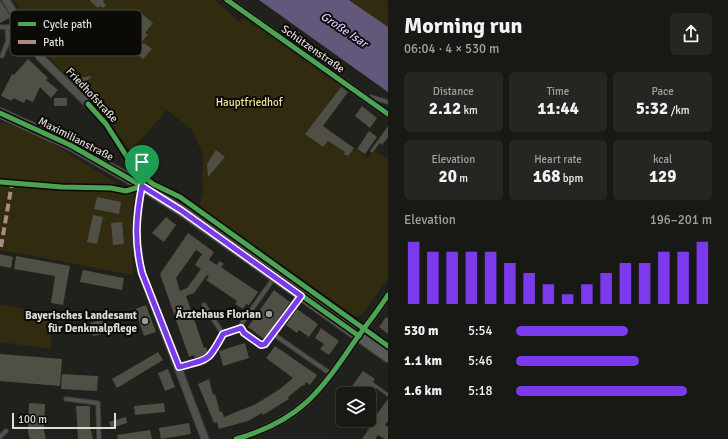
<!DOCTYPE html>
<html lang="en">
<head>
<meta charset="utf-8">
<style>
	:root { --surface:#181815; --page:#252522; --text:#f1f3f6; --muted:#9fa0a0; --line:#363734; --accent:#7c3aed }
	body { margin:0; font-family:Signika,sans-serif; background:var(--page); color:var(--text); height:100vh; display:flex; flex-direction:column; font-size:15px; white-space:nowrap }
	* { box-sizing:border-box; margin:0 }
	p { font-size:13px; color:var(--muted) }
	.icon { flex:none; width:22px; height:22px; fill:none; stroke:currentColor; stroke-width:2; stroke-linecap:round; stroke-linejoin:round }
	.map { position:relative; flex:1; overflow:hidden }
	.details { display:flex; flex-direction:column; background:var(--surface); width:340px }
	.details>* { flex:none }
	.controls { position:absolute; left:336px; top:387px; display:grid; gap:8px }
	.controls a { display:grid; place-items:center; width:40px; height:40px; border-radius:6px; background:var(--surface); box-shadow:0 4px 16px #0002,0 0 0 1px var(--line); font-size:20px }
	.scale { position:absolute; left:12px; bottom:10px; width:104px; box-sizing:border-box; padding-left:4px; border:2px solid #deded9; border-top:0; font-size:11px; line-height:14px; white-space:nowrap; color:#deded9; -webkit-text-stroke:3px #0b0a07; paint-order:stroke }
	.pin { position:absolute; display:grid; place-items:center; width:34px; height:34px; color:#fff; margin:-41px -17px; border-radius:50% 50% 50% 0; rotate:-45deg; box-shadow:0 0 4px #0007 }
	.pin .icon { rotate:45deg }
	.round { display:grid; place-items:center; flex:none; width:42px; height:42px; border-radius:6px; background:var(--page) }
	.summary { display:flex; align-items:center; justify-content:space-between; height:68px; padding:0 16px }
	h1 { font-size:22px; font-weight:700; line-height:30px }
	.metrics { display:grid; grid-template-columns:repeat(3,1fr); gap:6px; height:68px; padding:4px 16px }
	.metrics div { display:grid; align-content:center; border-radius:6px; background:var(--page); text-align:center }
	.metrics b { font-size:17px; font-weight:700 }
	.metrics small { font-size:11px; font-weight:400 }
	.metrics p { font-size:11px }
	.chart { height:112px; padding:8px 16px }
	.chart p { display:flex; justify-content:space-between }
	.chart svg { width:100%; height:72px; margin-top:4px; stroke:var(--accent); stroke-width:6 }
	ul { padding:0 16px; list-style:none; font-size:13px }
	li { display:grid; grid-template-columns:64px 48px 1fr; align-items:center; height:30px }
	li i { height:10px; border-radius:5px; background:var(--accent) }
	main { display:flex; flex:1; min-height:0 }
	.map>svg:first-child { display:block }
	.green { fill:#312b0f }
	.water { fill:#63587c }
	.building { fill:#504f45; fill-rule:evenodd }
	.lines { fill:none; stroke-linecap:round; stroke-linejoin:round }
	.service-casing { stroke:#3c3c38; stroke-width:5.5 }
	.minor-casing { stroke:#3c3c38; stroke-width:9 }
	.secondary-casing { stroke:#3c3c38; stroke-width:12 }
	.service { stroke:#50504d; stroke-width:3.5 }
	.minor { stroke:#50504d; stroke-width:7 }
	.secondary { stroke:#5a5959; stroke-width:10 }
	.quiet { stroke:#a88b81; stroke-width:4; stroke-dasharray:8 4; stroke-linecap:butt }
	.cycleway-casing { stroke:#0b0a07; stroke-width:8 }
	.cycleway { stroke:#4ca352; stroke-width:5 }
	.route-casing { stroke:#fff; stroke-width:8 }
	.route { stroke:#7c3aed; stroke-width:5 }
	.poi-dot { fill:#9c9c97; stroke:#0b0a07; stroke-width:1.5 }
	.labels { text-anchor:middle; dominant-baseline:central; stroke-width:4; stroke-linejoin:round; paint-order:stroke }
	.street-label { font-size:11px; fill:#deded9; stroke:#0b0a07 }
	.park-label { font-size:11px; fill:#efe198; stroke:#0b0a07 }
	.poi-label { font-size:11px; font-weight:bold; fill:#deded9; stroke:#0b0a07; text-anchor:end }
	.water-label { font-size:12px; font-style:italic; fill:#d5c5fa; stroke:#0b0a07 }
	.key { fill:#0b0a07; stroke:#4a4a46; stroke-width:1 }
	.key-label { font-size:11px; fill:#deded9 }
</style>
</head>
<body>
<main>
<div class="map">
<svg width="388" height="439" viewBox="0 0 388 439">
	<rect width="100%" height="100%" fill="#20201c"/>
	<g class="green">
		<path d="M 14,0 L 215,0 L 239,22 L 243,18 L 341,87 L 305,134 L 323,147 L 328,141 L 345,152 L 344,154 L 347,156 L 354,148 L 368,158 L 374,150 L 388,159 L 388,278 L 362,315 L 356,317 L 199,206 L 203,194 L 202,173 L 204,157 L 192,130 L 167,110 L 131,151 L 94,105 L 45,53 Z"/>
		<path d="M 349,0 L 385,0 L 388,2 L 388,27 Z"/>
		<path d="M 0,121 L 42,137 L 134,194 L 132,223 L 133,275 L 0,250 Z"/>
		<path d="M 188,208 L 351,322 L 336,315 L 187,209 Z"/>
		<path d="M 0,304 L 45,313 L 51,326 L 51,349 L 0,342 Z"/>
	</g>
	<path class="water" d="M 259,0 L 349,0 L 388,27 L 388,92 Z"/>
	<g class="building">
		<path d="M 0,0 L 11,17 L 0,23 Z"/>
		<path d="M 91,0 L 104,0 L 103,2 L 106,5 L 103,8 L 100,6 L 98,8 L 90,1 Z"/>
		<path d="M 142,14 L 153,23 L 145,33 L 148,35 L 141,42 L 139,40 L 137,42 L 141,45 L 144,43 L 152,49 L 143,59 L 121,40 Z"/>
		<path d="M 28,59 L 48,78 L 46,80 L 58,90 L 51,98 L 40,87 L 33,102 L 26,99 L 24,103 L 13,98 L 12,101 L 1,96 L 12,74 L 14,75 Z"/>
		<path d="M 92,76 L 80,88 L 72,79 Z"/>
		<path d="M 341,87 L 348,92 L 323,126 L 354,148 L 348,156 L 344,154 L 345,152 L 328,141 L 323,147 L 305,134 Z"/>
		<rect x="54" y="98" width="13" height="8"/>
		<path d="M 362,106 L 377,118 L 370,128 L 355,116 Z"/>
		<path d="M 388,126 L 388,137 L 382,145 L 380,143 L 372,153 L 370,151 Z"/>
		<path d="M 369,131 L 377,137 L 365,154 L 357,149 Z"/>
		<path d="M 216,150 L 225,157 L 208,177 L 207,164 Z"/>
		<path d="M 97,197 L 121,202 L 119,214 L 94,209 Z"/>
		<path d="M 93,215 L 103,217 L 97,244 L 87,242 Z"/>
		<path d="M 166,217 L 176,225 L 164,242 L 152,233 Z"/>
		<path d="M 122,222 L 124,244 L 113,245 L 111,223 Z"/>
		<path d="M 188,233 L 214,252 L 209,260 L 217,265 L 219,261 L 224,264 L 221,267 L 258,292 L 249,305 L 246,304 L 243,309 L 235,304 L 237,301 L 206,280 L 209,277 L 207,275 L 194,293 L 186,296 L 204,348 L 206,347 L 208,353 L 195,358 L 194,355 L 189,357 L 160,274 ZM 196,250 L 202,254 L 195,265 L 201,269 L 187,288 L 180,291 L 176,278 Z"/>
		<path d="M 0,254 L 13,257 L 11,268 L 0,266 Z"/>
		<path d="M 16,256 L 70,266 L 63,305 L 51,303 L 55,276 L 14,269 Z"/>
		<path d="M 83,270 L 124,278 L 122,290 L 80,282 Z"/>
		<path d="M 274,290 L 290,302 L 264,339 L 248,327 Z"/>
		<path d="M 146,305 L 156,332 L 144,336 L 135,309 Z"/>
		<path d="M 297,309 L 318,324 L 309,337 L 299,330 L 297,333 L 286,325 Z"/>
		<path d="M 386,317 L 388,318 L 388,334 L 379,327 Z"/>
		<path d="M 104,319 L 107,333 L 93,336 L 90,323 Z"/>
		<path d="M 321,328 L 339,341 L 329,355 L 320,349 L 324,344 L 315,338 Z"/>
		<path d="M 245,343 L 249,358 L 223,366 L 219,351 Z"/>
		<path d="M 275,346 L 317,375 L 310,385 L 306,382 L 304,386 L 303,385 L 288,397 L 289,399 L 263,415 L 262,413 L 248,421 L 219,429 L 217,422 L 214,423 L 198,384 L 209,379 L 213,395 L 215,394 L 220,412 L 222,411 L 224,417 L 256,404 L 280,389 L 293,378 L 266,358 Z"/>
		<path d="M 158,352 L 163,360 L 117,388 L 112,379 Z"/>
		<path d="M 0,354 L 62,359 L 60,386 L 0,381 Z"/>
		<path d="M 168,369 L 175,387 L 165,391 L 158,373 Z"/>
		<path d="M 363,371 L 375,379 L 373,382 L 388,393 L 388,397 L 376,388 L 369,398 L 369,394 L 346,394 Z"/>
		<path d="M 62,374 L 98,376 L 97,391 L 61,389 Z"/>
		<path d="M 388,399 L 388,421 L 385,425 L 388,427 L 388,439 L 385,439 L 378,435 L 375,439 L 362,439 L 376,418 L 369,413 L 369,409 L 377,414 Z"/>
		<path d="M 29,403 L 45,404 L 44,431 L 46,439 L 30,439 L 28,432 Z"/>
		<path d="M 164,403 L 165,412 L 135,415 L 134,406 Z"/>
		<path d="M 76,406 L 90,406 L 90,427 L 93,439 L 78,439 Z"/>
		<path d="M 126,417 L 127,423 L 111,428 L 109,422 Z"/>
		<path d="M 189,423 L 191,434 L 161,439 L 159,428 Z"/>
		<path d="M 150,430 L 152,439 L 118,439 L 117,435 Z"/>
	</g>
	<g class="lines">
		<g class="service-casing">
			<g id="service">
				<path d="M 0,27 L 16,27 L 20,24"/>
				<path d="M 2,56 L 8,41 L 7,27"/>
				<path d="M 371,97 L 388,102"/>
				<path d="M 274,278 L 242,323 C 239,334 253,339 261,345 L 265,344 L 300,297"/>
				<path d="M 204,305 L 223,334"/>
				<path d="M 273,334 L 331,374"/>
				<path d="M 179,367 C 209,359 208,362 223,334 L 241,328"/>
				<path d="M 66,399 L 98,403 L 99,439"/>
				<path d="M 0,437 L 6,431"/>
			</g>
		</g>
		<g class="minor-casing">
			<g id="minor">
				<path d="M 6,0 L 40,57 L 88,104"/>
				<path d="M 227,0 L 388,114"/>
				<path d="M 142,186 C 136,217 134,241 142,273 L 205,439"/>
				<path d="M 236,439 C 303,420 322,389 359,335 C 369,322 379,309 388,295"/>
			</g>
		</g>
		<g class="secondary-casing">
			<path id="secondary" d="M 0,113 L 70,145 L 142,186 L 182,211 L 388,357"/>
		</g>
		<use href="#service" class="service"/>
		<use href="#minor" class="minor"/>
		<use href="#secondary" class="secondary"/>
		<path class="quiet" d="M 1,247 L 12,183"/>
		<g class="cycleway-casing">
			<g id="cycleway">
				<path d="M 227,0 L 388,114"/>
				<path d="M 88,104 L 106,124 L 136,171 L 153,184 L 180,197 L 388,346"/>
				<path d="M 0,113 L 70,145 L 142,186 L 182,211 L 359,336"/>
				<path d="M 0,182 L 62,187 L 111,188 L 126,191 L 142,186"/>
				<path d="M 236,439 C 303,420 322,389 359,335 C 369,322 379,309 388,295"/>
			</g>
		</g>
		<use href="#cycleway" class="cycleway"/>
	</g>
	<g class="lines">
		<g class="route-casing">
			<path id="route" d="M 142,186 L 182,211 L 301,296 L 265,344 L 261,345 L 244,333 L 241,328 L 223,334 C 208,362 209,359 179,367 L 142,273 C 134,241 136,217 142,186 Z"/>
		</g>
		<use href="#route" class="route"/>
	</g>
	<g class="poi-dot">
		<circle cx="269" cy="314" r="4"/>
		<circle cx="145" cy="321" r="4"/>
	</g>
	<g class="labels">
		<g class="street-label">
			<text transform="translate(313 49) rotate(35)">Schützenstraße</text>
			<text transform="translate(92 95) rotate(47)">Friedhofstraße</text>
			<text transform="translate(76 139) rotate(27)">Maximilianstraße</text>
		</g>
		<g class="park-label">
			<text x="249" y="102">Hauptfriedhof</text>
		</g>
		<g class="poi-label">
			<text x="261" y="314">Ärztehaus Florian</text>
			<text x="137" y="315">Bayerisches Landesamt<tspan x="137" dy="13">für Denkmalpflege</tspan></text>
		</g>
		<g class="water-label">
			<text transform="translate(344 30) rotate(34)">Große Isar</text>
		</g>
	</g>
	<rect x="10" y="10" width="132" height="46" rx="6" class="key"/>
	<rect x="18" y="22" width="18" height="4" fill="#4ca352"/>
	<rect x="18" y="40" width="18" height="4" fill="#a88b81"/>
	<g class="key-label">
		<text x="43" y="28">Cycle path</text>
		<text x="43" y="46">Path</text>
	</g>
</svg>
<div class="controls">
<a><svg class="icon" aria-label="layers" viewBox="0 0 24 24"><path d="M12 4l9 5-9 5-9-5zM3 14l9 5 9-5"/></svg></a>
</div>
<div class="scale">100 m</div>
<div class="pin" style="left:142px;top:186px;background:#1e9e55"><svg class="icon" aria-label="arrive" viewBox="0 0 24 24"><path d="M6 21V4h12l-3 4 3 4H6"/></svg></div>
</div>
<section class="details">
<div class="summary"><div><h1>Morning run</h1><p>06:04 · 4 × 530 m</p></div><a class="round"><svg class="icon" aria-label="share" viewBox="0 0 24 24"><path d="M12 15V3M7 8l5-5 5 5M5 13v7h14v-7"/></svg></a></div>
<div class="metrics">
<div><p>Distance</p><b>2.12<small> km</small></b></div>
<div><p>Time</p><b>11:44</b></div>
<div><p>Pace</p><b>5:32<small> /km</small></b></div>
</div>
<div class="metrics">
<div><p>Elevation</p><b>20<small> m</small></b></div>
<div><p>Heart rate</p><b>168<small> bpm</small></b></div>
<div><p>kcal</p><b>129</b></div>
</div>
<div class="chart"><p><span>Elevation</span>196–201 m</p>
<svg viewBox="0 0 160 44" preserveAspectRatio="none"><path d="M5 44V6M15 44V12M25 44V12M35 44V12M45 44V12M55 44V19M65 44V25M75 44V32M85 44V38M95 44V32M105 44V25M115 44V19M125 44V19M135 44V12M145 44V12M155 44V6"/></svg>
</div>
<ul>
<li><b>530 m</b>5:54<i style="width:57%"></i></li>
<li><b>1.1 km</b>5:46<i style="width:63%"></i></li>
<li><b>1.6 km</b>5:18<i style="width:87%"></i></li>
</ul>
</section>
</main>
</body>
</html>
